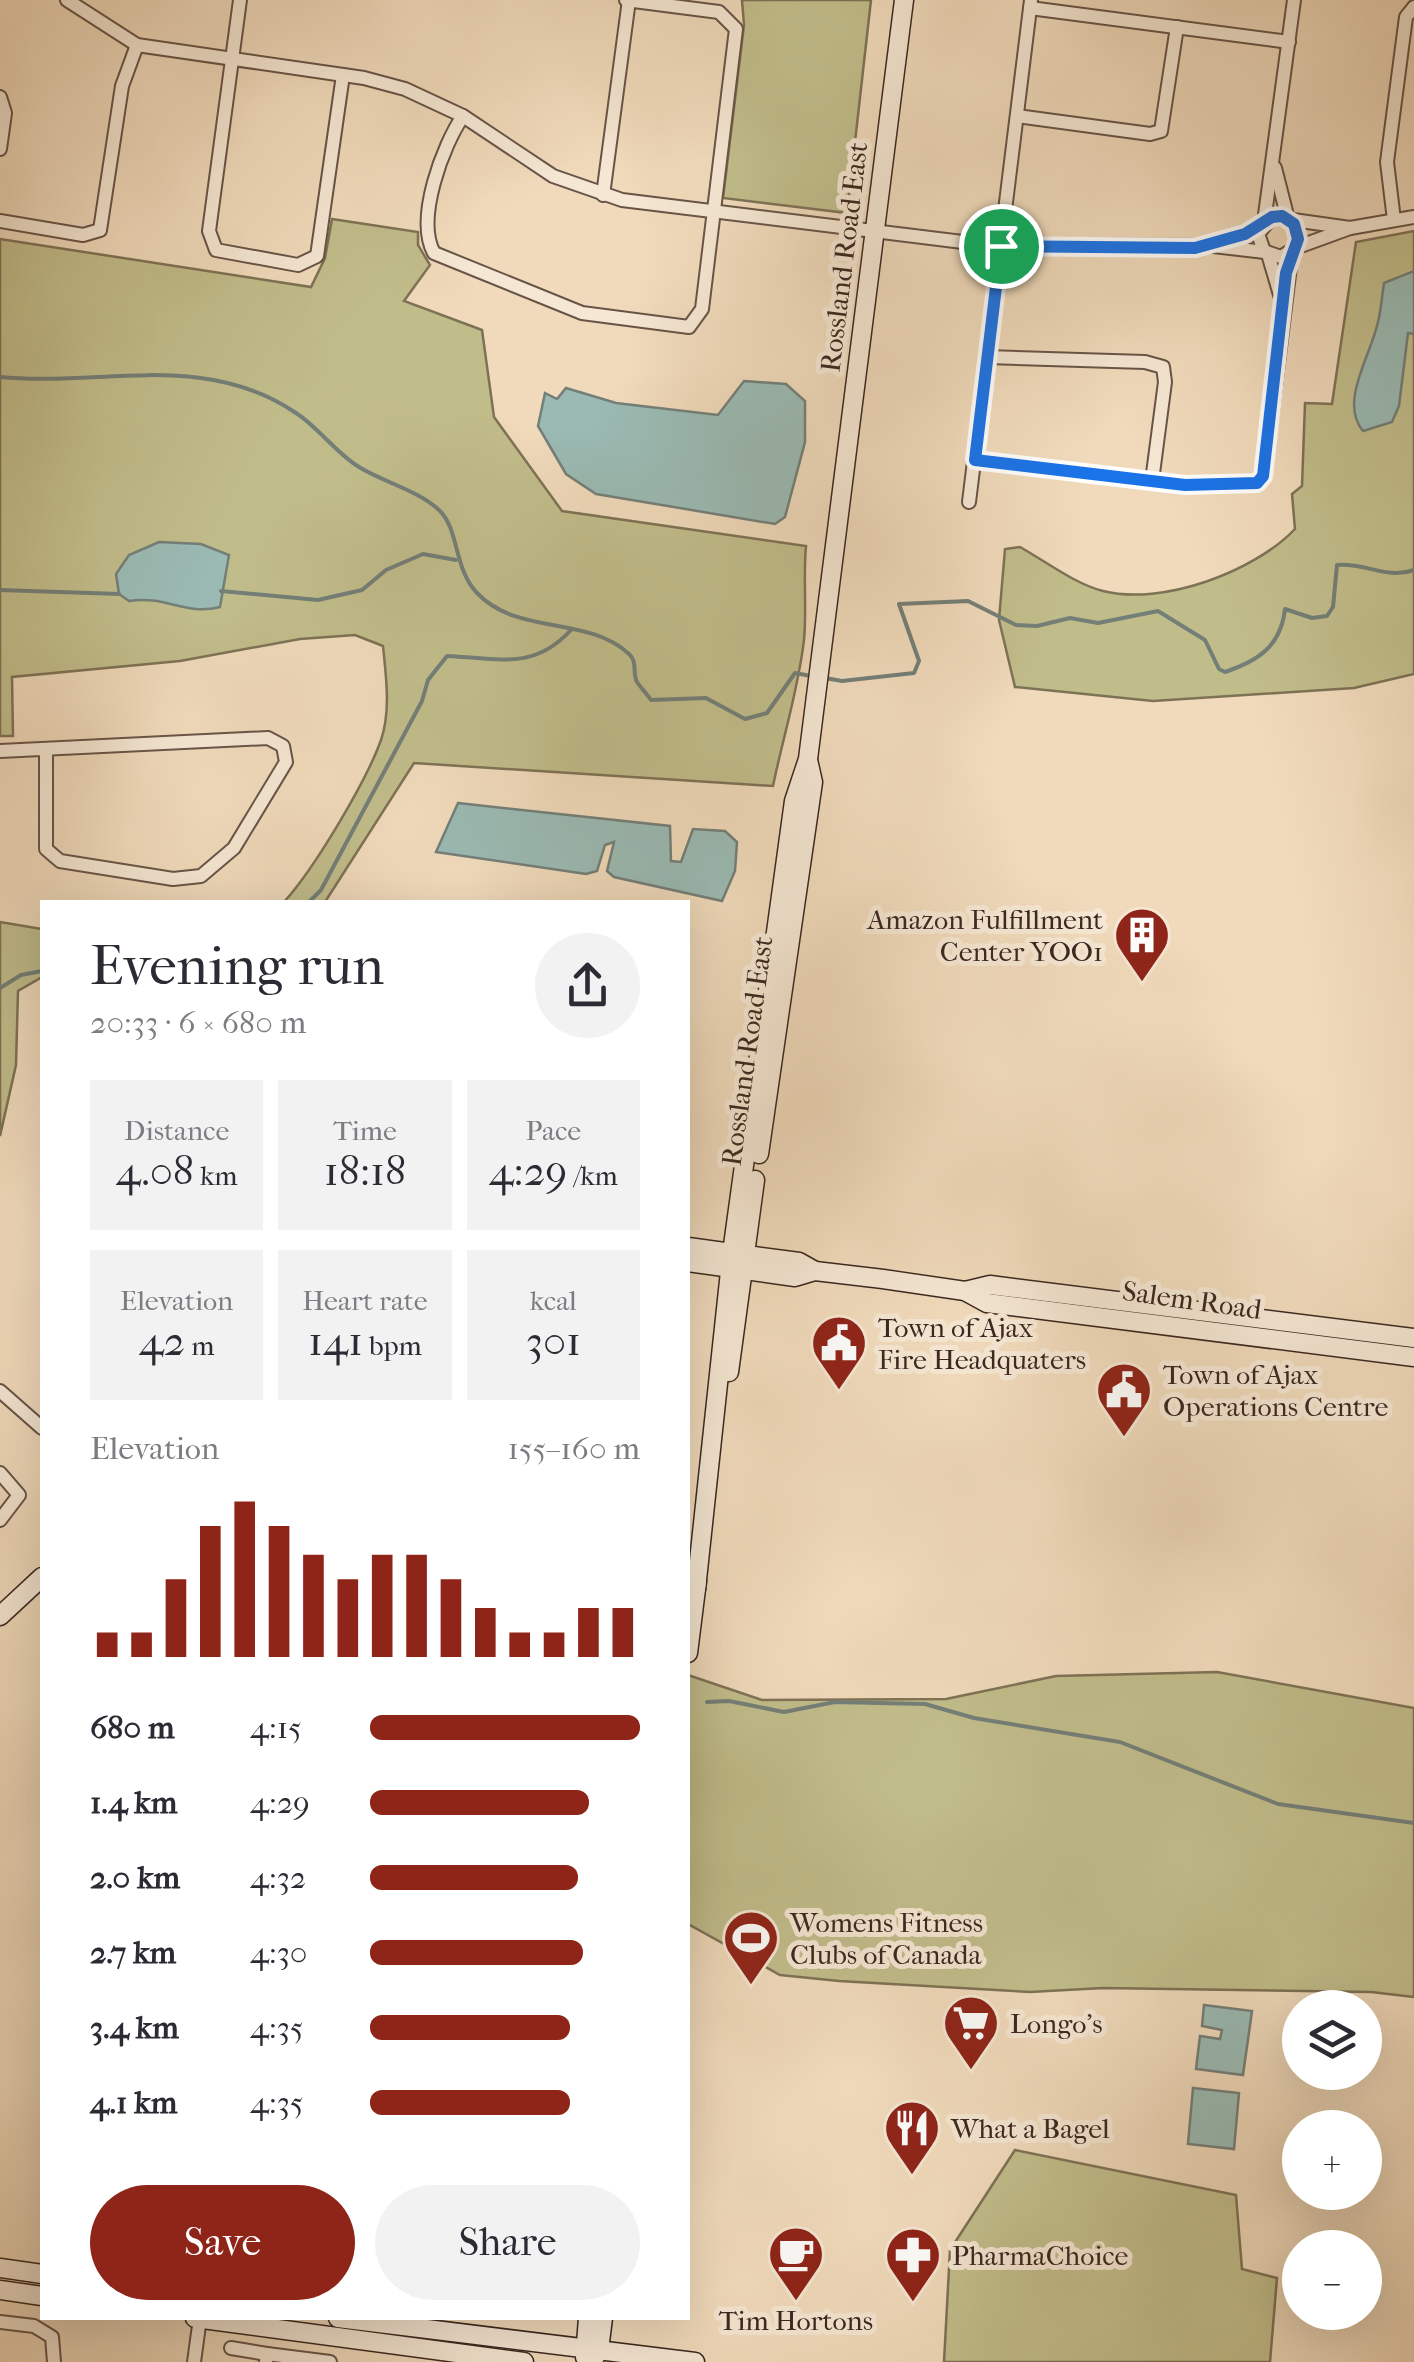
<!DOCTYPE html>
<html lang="en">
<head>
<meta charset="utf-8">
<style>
	:root { --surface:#fff; --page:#f2f2f3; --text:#2b2b33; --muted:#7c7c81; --accent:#8f2418 }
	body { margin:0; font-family:"IM FELL French Canon",serif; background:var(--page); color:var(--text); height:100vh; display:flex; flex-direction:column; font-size:38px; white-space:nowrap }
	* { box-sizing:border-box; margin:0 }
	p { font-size:32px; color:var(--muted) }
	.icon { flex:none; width:55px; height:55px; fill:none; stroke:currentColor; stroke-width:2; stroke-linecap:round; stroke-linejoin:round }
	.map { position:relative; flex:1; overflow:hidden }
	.side { position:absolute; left:40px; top:900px; width:650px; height:1420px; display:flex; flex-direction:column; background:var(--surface); border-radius:0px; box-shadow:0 10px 40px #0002 }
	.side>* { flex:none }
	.controls { position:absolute; left:1282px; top:1990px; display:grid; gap:20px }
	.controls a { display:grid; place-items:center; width:100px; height:100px; border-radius:50%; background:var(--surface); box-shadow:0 10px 40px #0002; font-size:50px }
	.pin { position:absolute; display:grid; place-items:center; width:85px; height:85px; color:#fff; margin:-42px; border:5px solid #fff; border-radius:50%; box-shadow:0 2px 10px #0007 }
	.round { display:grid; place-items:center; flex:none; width:105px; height:105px; border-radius:52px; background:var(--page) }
	.headline { display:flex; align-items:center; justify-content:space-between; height:170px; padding:0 50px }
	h1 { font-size:55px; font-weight:600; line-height:75px }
	.stats { display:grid; grid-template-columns:repeat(3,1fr); gap:15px; height:170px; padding:10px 50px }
	.stats div { display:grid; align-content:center; border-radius:0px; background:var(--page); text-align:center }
	.stats b { font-size:42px; font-weight:600 }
	.stats small { font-size:28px; font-weight:400 }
	.stats p { font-size:28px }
	.chart { height:280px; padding:20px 50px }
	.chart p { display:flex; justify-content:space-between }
	.chart svg { width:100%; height:180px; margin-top:10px; stroke:var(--accent); stroke-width:6 }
	.button { display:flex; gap:20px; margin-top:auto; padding:20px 50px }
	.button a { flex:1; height:115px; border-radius:60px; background:var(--accent); color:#fff; font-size:40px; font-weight:600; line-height:115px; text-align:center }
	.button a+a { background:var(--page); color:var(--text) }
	ul { padding:0 50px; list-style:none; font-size:32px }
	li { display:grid; grid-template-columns:160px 120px 1fr; align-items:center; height:75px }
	li i { height:25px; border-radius:12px; background:var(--accent) }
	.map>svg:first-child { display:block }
	.green { fill:#c1bd8b; stroke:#7e7256; stroke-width:2.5 }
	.water { fill:#9abab3; stroke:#747f78; stroke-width:2.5 }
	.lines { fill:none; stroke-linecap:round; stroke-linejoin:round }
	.stream { stroke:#747f78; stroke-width:4 }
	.street-casing { stroke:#685447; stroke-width:16 }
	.secondary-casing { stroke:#3b2720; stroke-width:21 }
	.street { stroke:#f5e7d3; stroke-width:12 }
	.secondary { stroke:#f5e7d3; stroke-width:18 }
	.route-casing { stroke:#fff; stroke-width:20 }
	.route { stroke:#1a73e8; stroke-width:12 }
	.labels { text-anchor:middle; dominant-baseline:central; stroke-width:10; stroke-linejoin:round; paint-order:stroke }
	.street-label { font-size:28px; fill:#3b2720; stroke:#f5e7d3 }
	.poi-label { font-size:28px; fill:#3b2720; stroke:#f5e7d3; text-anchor:start }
</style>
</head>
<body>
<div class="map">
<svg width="1414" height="2362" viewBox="0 0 1414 2362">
	<rect width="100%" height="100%" fill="#f0dabb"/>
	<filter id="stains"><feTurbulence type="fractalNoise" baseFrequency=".002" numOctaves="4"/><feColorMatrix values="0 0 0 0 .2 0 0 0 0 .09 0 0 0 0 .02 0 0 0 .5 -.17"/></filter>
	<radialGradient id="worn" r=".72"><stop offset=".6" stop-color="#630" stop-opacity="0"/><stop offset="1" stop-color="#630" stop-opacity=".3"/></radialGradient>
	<g class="green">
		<path d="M 742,0 L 871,0 L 847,213 L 723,198 L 744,25 Z"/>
		<path d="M 332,219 L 418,232 L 418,245 L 430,265 L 404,301 L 482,330 L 494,417 L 562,511 L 806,546 C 803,578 807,609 804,640 C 798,691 783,737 773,786 L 414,763 L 325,902 L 284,902 C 314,869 366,782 381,740 C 391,711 386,676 383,646 L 355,635 L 300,639 L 180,661 L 12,677 L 13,736 L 0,736 L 0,239 L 311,287 L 325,258 Z"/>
		<path d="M 1414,231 L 1414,674 L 1354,688 L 1153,701 L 1015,687 L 999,620 L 1005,549 L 1020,547 C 1045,561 1075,584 1103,591 C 1162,606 1254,572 1295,529 L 1292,494 L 1302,486 L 1305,403 L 1332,404 L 1356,242 Z"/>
		<path d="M 0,922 L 42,929 L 42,977 L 18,991 L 16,1065 L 0,1136 Z"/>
		<path d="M 1217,1672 L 1414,1708 L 1414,1997 L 1371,1992 L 1103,1988 L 1030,1992 L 839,1981 L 780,1975 L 688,1924 L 688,1675 L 762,1700 L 946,1699 L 1056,1676 Z"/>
		<path d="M 1015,2150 L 1236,2195 L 1242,2269 L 1277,2278 L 1270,2362 L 944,2362 L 950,2250 Z"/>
	</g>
	<g class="water">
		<path d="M 1414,271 L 1414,334 L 1408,333 L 1399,406 L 1392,422 L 1363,431 C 1339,402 1370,358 1378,322 C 1381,310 1382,296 1384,283 Z"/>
		<path d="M 744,381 L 786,384 L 805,401 L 805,442 L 785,517 L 775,524 L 596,494 L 566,474 L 538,426 L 545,393 L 557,399 L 566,388 L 616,403 L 718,415 Z"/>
		<path d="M 159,542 L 201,544 L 229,555 L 220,607 C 185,616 166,595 129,601 L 119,594 L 116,574 L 129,555 Z"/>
		<path d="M 458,803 L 670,826 L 671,861 L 681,862 L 693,829 L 725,831 L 737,842 L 735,871 L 722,901 L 614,877 L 607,871 L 614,842 L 605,845 L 597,871 L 586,874 L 436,852 Z"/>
		<path d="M 1204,2005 L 1252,2011 L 1243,2075 L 1196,2069 L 1200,2036 L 1220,2039 L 1222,2030 L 1202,2026 Z"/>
		<path d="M 1193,2088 L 1239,2093 L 1234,2149 L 1188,2144 Z"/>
	</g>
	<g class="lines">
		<g class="stream">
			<path d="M 0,377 C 100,387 204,350 296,413 C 319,428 336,453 359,467 C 383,482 420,491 440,511 C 459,530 454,569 477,593 C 518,636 587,615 629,654 C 638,662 632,673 637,682 C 641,688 647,694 651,700 L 706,698 L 745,719 L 767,713 L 795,673 L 811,676"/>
			<path d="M 0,590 L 119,594"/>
			<path d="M 221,591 L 318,600 L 362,590 L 386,570 L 423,554 L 456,560"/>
			<path d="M 825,678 L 842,681 L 914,673 L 919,661 L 899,604 L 968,601 L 1016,625 L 1037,626 L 1070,618 L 1098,623 L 1158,611 L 1205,640 L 1219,669 L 1225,672 C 1258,661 1281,646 1285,609 L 1312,618 L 1327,616 L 1333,607 L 1337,565 C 1364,562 1387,580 1414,570"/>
			<path d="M 309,902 L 321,890 L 422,701 L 428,680 L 447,656 C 499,658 533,671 571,630"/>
			<path d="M 0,988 L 21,975 L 42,971"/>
			<path d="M 707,1702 L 729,1701 L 784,1712 L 835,1702 L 925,1704 L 974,1718 L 1120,1742 L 1278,1804 L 1414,1823"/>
		</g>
		<g class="street-casing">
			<g id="street">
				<path d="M 67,0 L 137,45 L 364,78 L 405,89 L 463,116 L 553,176 L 622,200 L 987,245 L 1213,246 L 1265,252"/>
				<path d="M 240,0 L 209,231 L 216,250 L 298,265 L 317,256 L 343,75"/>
				<path d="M 1030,8 L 1289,42"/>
				<path d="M 0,97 L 5,113 L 0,149"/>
				<path d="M 463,116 C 443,145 415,219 434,253 L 582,313 L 689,327 L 702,309 L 736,29 L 719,12 L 626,0"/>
				<path d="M 1017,116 L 1150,134 L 1161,131 L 1177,27"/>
				<path d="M 1275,168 L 1288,219"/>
				<path d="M 603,195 L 629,0"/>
				<path d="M 1394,220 L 1387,162 L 1406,17 L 1414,7"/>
				<path d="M 0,221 L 83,235 L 100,230 L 122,86 L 137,45"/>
				<path d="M 1291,221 L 1298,234 L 1295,248 L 1281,257 L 1264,251 L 1258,234 L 1272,217 L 1350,228"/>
				<path d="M 1264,222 L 1294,0"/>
				<path d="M 1215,245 L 1261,225"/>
				<path d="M 1295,248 L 1350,228 L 1414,217"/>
				<path d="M 1268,254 L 1283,305"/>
				<path d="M 987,357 L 1145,362 L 1163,367 L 1165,382 L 1152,481"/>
				<path d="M 975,459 L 1185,485 L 1257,483 L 1265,467 L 1292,251"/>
				<path d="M 969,502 L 1031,0"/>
				<path d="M 0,751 L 268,738 L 283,746 L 286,762 L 234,848 L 201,876 L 173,879 L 60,861 L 46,849 L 46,749"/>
				<path d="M 0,1391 L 42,1428"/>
				<path d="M 0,1473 L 19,1495 L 0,1520"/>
				<path d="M 0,2322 L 34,2326 L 52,2337 L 54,2362"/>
				<path d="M 231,2348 L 267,2354"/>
				<path d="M 194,2362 L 200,2318"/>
				<path d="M 266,2362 L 267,2354 L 330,2362"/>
			</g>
		</g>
		<g class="secondary-casing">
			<g id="secondary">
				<path d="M 759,1154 L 813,782 L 808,760"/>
				<path d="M 688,1247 L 799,1262 L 815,1271"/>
				<path d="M 688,1262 L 795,1277 L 815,1271 L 883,1279 L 965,1291 L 987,1303 L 1414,1357"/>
				<path d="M 965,1291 L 990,1285 L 1414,1338"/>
				<path d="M 729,1372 L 755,1180"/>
				<path d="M 696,1589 L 732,1253 L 794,801 L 808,759 L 904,0"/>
				<path d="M 0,1616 L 42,1577"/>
				<path d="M 688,1653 L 697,1581"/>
				<path d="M 0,2268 L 42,2274"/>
				<path d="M 0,2290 L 42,2296"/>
				<path d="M 195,2318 L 524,2362"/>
				<path d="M 338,2318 L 695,2362"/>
				<path d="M 585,2357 L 588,2318"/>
				<path d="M 592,2362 L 599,2350 L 603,2318"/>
			</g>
		</g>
		<use href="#street" class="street"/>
		<use href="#secondary" class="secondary"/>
	</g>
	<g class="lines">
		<g class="route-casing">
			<path id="route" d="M 1282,216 L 1294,224 L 1298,239 L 1286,273 L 1263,476 L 1257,483 L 1185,485 L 975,460 L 1001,246 L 1195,248 L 1245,234 L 1272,217 Z"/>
		</g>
		<use href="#route" class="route"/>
	</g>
	<defs>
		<g id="building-pin" transform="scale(2.875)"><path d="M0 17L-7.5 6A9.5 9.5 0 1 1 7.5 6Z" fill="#8f2418" stroke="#f5e7d3"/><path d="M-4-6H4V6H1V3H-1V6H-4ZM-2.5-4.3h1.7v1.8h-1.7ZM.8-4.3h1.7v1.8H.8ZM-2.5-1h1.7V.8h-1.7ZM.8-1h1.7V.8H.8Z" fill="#fff"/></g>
		<g id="civic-pin" transform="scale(2.875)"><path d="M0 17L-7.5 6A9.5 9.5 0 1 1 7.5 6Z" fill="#8f2418" stroke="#f5e7d3"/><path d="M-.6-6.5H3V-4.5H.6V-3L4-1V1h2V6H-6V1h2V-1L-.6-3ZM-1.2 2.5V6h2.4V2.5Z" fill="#fff"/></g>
		<g id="stadium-pin" transform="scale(2.875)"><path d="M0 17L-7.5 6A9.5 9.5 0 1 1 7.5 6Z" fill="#8f2418" stroke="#f5e7d3"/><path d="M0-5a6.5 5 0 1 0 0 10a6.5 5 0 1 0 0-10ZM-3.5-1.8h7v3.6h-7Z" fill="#fff"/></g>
		<g id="supermarket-pin" transform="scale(2.875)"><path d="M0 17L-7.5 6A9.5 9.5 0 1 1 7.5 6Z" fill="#8f2418" stroke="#f5e7d3"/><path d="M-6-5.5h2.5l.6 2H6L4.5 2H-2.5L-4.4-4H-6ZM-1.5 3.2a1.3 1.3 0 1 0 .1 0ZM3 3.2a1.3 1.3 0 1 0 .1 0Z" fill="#fff"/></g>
		<g id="restaurant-pin" transform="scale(2.875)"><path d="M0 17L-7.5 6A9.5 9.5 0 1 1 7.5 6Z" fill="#8f2418" stroke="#f5e7d3"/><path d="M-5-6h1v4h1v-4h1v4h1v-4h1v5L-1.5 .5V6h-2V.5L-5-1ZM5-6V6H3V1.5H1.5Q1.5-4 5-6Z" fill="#fff"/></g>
		<g id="cafe-pin" transform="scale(2.875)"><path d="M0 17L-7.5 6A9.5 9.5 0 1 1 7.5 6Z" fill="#8f2418" stroke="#f5e7d3"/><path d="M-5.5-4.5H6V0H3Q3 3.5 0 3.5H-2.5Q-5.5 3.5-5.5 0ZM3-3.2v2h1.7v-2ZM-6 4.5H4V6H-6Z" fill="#fff"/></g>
		<g id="pharmacy-pin" transform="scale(2.875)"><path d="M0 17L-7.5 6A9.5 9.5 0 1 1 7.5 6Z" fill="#8f2418" stroke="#f5e7d3"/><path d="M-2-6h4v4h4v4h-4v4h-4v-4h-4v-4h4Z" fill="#fff"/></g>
	</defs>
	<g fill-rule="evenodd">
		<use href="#building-pin" x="1142" y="935"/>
		<use href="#civic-pin" x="839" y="1343"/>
		<use href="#civic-pin" x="1124" y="1390"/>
		<use href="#stadium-pin" x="751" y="1938"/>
		<use href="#supermarket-pin" x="971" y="2023"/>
		<use href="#restaurant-pin" x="912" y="2128"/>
		<use href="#cafe-pin" x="796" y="2254"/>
		<use href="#pharmacy-pin" x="913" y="2255"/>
	</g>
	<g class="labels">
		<g class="street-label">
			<text transform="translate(844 257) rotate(-83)">Rossland Road East</text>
			<text transform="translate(747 1051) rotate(-82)">Rossland Road East</text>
			<text transform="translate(1192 1300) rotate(8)">Salem Road</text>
		</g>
		<g class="poi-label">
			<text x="1103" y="919" text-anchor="end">Amazon Fulfillment<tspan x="1103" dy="32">Center YOO1</tspan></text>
			<text x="878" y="1327">Town of Ajax<tspan x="878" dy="32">Fire Headquaters</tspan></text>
			<text x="1163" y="1374">Town of Ajax<tspan x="1163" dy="32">Operations Centre</tspan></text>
			<text x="790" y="1922">Womens Fitness<tspan x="790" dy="32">Clubs of Canada</tspan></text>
			<text x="1010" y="2023">Longo's</text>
			<text x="951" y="2128">What a Bagel</text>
			<text x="952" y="2255">PharmaChoice</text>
			<text x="796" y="2320" text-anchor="middle">Tim Hortons</text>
		</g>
	</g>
	<rect width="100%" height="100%" filter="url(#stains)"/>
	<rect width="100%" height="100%" fill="url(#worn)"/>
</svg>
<div class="controls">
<a><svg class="icon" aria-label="layers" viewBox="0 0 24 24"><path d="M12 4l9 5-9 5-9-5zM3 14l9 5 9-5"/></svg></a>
<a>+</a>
<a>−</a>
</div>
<div class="pin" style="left:1001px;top:246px;background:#1e9e55"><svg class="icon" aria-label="arrive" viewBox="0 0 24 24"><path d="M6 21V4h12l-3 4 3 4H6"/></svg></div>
<section class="side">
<div class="headline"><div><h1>Evening run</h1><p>20:33 · 6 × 680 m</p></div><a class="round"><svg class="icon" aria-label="share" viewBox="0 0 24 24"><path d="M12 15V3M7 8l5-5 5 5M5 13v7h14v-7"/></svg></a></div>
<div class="stats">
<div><p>Distance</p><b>4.08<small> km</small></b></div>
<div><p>Time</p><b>18:18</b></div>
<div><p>Pace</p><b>4:29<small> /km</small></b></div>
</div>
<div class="stats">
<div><p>Elevation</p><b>42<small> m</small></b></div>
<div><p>Heart rate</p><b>141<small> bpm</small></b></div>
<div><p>kcal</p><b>301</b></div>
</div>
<div class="chart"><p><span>Elevation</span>155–160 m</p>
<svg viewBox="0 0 160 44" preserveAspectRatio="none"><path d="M5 44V38M15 44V38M25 44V25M35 44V12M45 44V6M55 44V12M65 44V19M75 44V25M85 44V19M95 44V19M105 44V25M115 44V32M125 44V38M135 44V38M145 44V32M155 44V32"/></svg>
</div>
<ul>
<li><b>680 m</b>4:15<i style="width:100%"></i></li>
<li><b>1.4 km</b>4:29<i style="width:81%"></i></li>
<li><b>2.0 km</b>4:32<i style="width:77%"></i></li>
<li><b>2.7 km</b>4:30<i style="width:79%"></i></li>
<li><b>3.4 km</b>4:35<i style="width:74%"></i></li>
<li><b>4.1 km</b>4:35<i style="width:74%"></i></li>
</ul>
<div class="button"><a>Save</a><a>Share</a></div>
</section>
</div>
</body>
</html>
